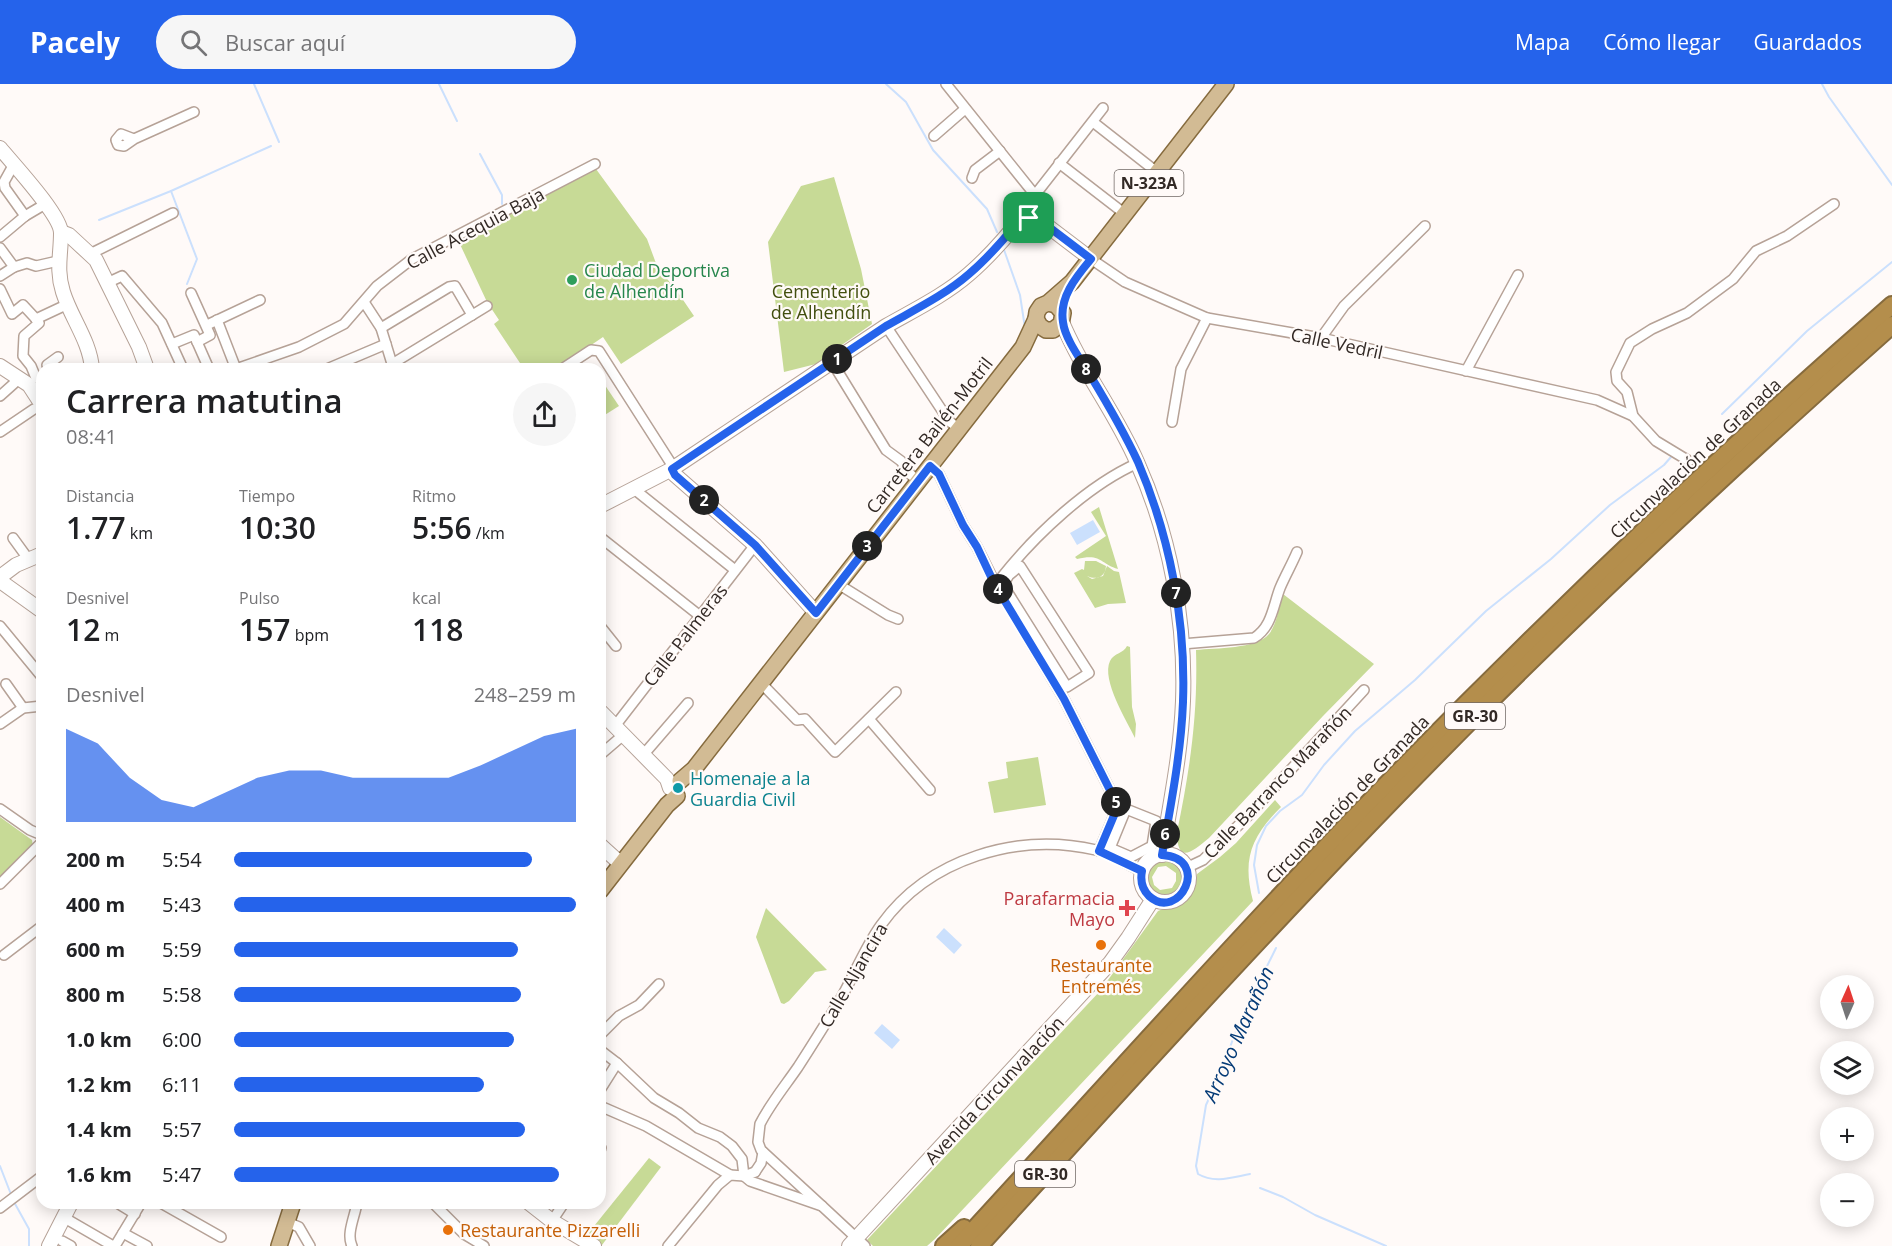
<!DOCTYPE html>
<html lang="es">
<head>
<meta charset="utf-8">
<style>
	:root { --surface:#fff; --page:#f6f6f6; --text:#202124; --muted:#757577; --accent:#2563eb }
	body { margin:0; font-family:"Open Sans",sans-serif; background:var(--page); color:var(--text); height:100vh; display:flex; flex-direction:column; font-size:22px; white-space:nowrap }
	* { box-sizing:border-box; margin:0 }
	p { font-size:20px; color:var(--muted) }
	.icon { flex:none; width:33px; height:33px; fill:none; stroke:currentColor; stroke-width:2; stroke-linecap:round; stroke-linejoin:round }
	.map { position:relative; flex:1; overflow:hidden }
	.details { position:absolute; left:36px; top:279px; width:570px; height:846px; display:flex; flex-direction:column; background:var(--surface); border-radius:18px; box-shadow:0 3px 15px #0003 }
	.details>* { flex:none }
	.needle { width:39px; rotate:3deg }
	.buttons { position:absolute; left:1820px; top:891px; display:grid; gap:12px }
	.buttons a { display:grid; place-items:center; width:54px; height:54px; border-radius:50%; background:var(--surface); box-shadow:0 3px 15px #0003; font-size:30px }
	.pin { position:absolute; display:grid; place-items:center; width:51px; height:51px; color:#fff; margin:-26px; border-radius:12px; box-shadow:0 3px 9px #0006 }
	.km { position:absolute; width:30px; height:30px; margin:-15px; border-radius:50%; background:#222; color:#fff; font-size:16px; line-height:30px; text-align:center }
	.round { display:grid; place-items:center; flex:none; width:63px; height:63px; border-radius:32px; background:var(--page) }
	.headline { display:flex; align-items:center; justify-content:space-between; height:102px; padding:0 30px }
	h1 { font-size:33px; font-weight:600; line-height:45px }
	.metrics { display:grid; grid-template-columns:repeat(3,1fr); gap:9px; height:102px; padding:6px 30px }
	.metrics div { display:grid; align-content:center }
	.metrics b { font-size:30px; font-weight:600 }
	.metrics small { font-size:16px; font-weight:400 }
	.metrics p { font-size:16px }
	.chart { height:168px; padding:12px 30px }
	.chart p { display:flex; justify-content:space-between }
	.chart svg { width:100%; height:108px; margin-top:6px; fill:var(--accent); opacity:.7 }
	ul { padding:0 30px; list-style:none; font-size:20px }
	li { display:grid; grid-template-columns:96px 72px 1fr; align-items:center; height:45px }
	li i { height:15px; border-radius:8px; background:var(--accent) }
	header { display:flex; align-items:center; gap:36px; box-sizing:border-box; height:84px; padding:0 30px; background:var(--accent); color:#fff }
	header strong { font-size:28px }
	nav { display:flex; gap:33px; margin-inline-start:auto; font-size:21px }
	.search { width:420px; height:54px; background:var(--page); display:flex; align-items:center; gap:15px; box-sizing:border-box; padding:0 21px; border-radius:33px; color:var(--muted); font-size:22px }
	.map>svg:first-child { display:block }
	.green { fill:#c7da96; fill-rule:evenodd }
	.water { fill:#cbe0fd }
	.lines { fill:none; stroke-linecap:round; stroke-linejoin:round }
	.stream { stroke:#cbe0fd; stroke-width:2 }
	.street-casing { stroke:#b6a297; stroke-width:12 }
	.secondary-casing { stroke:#b6a297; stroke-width:16 }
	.primary-casing { stroke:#866b3e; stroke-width:18 }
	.highway-casing { stroke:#866b3e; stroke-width:20 }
	.street { stroke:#fff; stroke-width:9 }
	.secondary { stroke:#fff; stroke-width:14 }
	.primary { stroke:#d2bb94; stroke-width:15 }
	.highway { stroke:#b48e4c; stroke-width:16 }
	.route-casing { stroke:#fff; stroke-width:12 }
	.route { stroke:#2563eb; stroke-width:8 }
	.leisure-dot { fill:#2e9e5b; stroke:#fffaf8; stroke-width:2 }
	.culture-dot { fill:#0f9aa8; stroke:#fffaf8; stroke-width:2 }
	.health-dot { fill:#e0444e; stroke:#fffaf8; stroke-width:2 }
	.food-dot { fill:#e8710a; stroke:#fffaf8; stroke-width:2 }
	.labels { text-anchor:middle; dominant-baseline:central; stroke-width:4.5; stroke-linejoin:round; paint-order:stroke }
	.shield { fill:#fffaf8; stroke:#706864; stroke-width:1.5 }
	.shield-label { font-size:16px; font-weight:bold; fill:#322925 }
	.street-label { font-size:18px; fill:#322925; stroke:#fffaf8 }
	.leisure-label { font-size:18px; fill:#27864d; stroke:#fffaf8; text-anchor:start }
	.park-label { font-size:18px; fill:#424f0f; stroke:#fffaf8 }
	.culture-label { font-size:18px; fill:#0d838f; stroke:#fffaf8; text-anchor:start }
	.health-label { font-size:18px; fill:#be3a42; stroke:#fffaf8; text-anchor:end }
	.food-label { font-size:18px; fill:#c56008; stroke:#fffaf8 }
	.water-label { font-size:20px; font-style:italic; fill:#043a76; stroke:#fffaf8 }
</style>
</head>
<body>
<header>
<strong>Pacely</strong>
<div class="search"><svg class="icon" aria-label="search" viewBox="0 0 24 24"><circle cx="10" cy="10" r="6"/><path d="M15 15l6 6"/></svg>Buscar aquí</div>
<nav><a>Mapa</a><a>Cómo llegar</a><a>Guardados</a></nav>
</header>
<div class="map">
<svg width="1892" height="1162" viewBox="0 0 1892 1162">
	<rect width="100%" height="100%" fill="#fffaf8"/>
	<g class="green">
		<path d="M 596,85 L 647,155 L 657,182 L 679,210 L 694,232 L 621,280 L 603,253 L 556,285 L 524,285 L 494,240 L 499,236 L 487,218 L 458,156 Z"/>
		<path d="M 834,93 L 861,185 L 872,240 L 823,274 L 824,278 L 784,288 L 768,158 L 801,102 Z"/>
		<path d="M 600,294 L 619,322 L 600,334 Z"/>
		<path d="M 1099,423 L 1118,485 C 1100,480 1102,469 1077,475 L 1075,473 L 1106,452 L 1091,428 Z"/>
		<path d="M 1085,477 L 1096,477 L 1106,482 C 1105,494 1096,496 1087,492 L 1092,495 L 1103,492 L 1107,482 L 1114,487 L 1119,488 L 1126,519 L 1108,520 L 1095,524 L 1074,489 L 1082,485 L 1084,486 Z"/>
		<path d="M 1283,510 L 1374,580 L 1323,632 L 1209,754 C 1192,768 1177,781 1177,748 C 1190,685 1198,631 1196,566 C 1216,564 1256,565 1269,550 C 1277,540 1279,522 1283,510 Z"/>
		<path d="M 1127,562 L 1130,563 L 1132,623 L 1136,640 L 1135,654 C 1127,637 1101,596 1110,577 C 1114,569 1124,569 1127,562 Z"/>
		<path d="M 1038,673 L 1046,721 L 994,729 L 988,698 L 1008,694 L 1006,678 Z"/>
		<path d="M 1275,716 L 1281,723 C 1251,753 1242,775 1253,817 L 935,1155 L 927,1162 L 873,1162 L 867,1156 L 1100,907 L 1158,827 L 1188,815 L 1194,806 L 1197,790 L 1220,773 L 1236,759 Z"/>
		<path d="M 0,733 L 32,756 L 33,762 L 0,793 Z"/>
		<path d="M 1161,776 C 1170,776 1177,779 1181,787 C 1196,821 1127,819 1150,782 ZM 1166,782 L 1176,789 L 1176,797 L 1172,804 L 1160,806 L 1154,801 L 1152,793 L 1158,783 Z"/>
		<path d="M 766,824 L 827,886 L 815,888 L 789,917 L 784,920 L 781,919 L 756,853 Z"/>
		<path d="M 649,1074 L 661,1083 L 602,1161 L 586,1152 Z"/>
	</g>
	<g class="water">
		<path d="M 1093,436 L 1100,448 L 1077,461 L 1070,449 Z"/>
		<path d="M 944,844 L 962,861 L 954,870 L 936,853 Z"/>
		<path d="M 882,940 L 900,956 L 892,965 L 874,949 Z"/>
	</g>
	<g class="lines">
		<g class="stream">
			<path d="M 254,0 L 279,58"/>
			<path d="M 439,0 L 457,37"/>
			<path d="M 886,0 L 906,18 L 933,66 L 987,125 L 997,148"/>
			<path d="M 1822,0 L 1829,13 L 1892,101"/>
			<path d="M 480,70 L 502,111 L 502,120"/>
			<path d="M 171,107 L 197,175 L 187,200"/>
			<path d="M 99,136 L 171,107 L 271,62"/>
			<path d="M 1003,163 L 1020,211 L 1025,244"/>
			<path d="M 1722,330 L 1807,247 L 1892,178"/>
			<path d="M 1259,809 L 1254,781 L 1257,761 L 1266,742 L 1280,727 L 1302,711 L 1324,681 L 1355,647 L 1415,596 L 1486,527 L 1551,475 L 1610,421 L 1664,381 L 1671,373"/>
			<path d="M 0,1082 L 12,1113"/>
			<path d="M 1250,1090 C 1233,1093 1215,1100 1198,1090 L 1196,1082 L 1206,1021 L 1219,993 L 1239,939 L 1276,864"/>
			<path d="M 1260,1104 L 1283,1113 L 1315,1131 L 1386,1162"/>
			<path d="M 14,1118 L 29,1145 L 29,1162"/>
		</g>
		<g class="street-casing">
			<g id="street">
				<path d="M 946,0 L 1035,111"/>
				<path d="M 1093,38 L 1158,89"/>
				<path d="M 934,52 L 965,25"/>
				<path d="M 134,55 L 121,50 L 116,56 L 118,61 L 124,62 L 134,55 L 194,28"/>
				<path d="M 1059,79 L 1125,130"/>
				<path d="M 14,80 L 4,98 L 5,104 L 25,132"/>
				<path d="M 972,94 L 975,86 L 1000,67"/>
				<path d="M 1028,124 L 1035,111 L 1103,24"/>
				<path d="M 0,153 L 25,132 L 47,119"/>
				<path d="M 0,164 L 14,183 L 0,192"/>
				<path d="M 90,170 L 173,129"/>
				<path d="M 1091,175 L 1125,198 L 1207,234 L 1321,254 L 1597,316 L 1633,332 L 1656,357 L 1689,377"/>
				<path d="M 14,183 L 27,179 L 36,182 L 58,177"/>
				<path d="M 107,199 L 122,192 L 162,239 L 183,285"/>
				<path d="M 0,205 L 12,230 L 23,221 L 36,235"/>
				<path d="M 191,209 L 210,251 L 197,258"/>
				<path d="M 364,218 L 381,244 L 393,283"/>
				<path d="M 36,235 L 68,220"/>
				<path d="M 217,236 L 236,285"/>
				<path d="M 207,241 L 260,216"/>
				<path d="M 886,242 L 949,337 L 959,345"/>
				<path d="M 381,244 L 449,203 L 455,202 L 472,231"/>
				<path d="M 1321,254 L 1344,222 L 1425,142"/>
				<path d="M 172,260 L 194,251 L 209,285"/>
				<path d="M 832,278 L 886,366 L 901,377 L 910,390 L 918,397"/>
				<path d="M 392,280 L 487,222"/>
				<path d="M 50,285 L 47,281 L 58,273"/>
				<path d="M 236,285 L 299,263 L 344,240 L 377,202 L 412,175 L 595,80"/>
				<path d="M 327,285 L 386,260"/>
				<path d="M 562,285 L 591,266 L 599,267 L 672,381 L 672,385"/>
				<path d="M 1466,287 L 1518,191"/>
				<path d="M 36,294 L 31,282 L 23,272 L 24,252 L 39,239 L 36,235"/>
				<path d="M 0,312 L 19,295"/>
				<path d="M 1633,332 L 1627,308 L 1617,297 L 1616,288 L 1630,259 L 1652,245 L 1687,229 L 1733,195 L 1756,167 L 1787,152 L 1834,120"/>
				<path d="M 1172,338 L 1181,285 L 1207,234"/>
				<path d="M 0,348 L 34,325"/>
				<path d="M 929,382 L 939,390 L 963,441 L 977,463 L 995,499 L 1064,615 L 1118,722 L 1099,767"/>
				<path d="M 634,405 L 735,486"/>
				<path d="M 600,453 L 700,532"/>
				<path d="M 13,454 L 29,476"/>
				<path d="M 1020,482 L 1089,589 L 1067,603 L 1003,501 L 1009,491 Z"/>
				<path d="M 1001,494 C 1035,451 1088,401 1138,379"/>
				<path d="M 838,500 L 888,531 L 898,535"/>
				<path d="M 0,542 L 42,593"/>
				<path d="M 600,542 L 616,562"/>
				<path d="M 1182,560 L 1254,554 C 1272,543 1273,522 1280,504 C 1285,492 1292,480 1297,468"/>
				<path d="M 761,599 L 797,636 L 805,635 L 835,668 L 896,608"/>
				<path d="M 6,600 L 23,624"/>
				<path d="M 869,635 L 930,706"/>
				<path d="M 0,640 L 23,624 L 42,622"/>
				<path d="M 615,642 L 755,461"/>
				<path d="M 644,670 L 688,619"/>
				<path d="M 600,671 L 621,653"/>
				<path d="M 0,725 L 30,746 L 42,751"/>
				<path d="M 1126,725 L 1156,737 L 1152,762 L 1131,773 L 1110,764 Z"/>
				<path d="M 1186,784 L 1203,776 L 1249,731 L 1364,606"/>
				<path d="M 0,800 L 42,758"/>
				<path d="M 4,871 L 42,842"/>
				<path d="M 600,951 L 619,932 L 639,921 L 659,900"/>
				<path d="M 600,966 L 617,979 L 654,1014 L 679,1029 L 698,1044 L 720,1053 L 732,1062 L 742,1075 L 744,1092 L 750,1097 L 822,1122 L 865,1162"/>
				<path d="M 600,1006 L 617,979"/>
				<path d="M 600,1022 L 646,1042 L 730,1091"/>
				<path d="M 600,1066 L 601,1064"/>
				<path d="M 755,1088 L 761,1079 L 763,1068"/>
				<path d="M 117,1119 L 135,1130"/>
				<path d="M 161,1119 L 221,1153"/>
				<path d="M 433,1119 L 464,1150 L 484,1162"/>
				<path d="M 822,1122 L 761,1066 L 758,1058 L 760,1040 C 770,1020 785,1002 798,983 C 811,963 824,942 837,921 C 853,895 863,866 881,841 C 929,774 1018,748 1096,766 C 1112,770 1127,781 1142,787"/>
				<path d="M 0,1124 L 42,1092"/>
				<path d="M 63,1133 L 113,1162"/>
				<path d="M 552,1137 L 564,1119"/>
				<path d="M 287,1138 L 299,1143 L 310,1162"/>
				<path d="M 123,1149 L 147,1162"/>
				<path d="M 62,1157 L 71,1162"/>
				<path d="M 115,1162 L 141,1119"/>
				<path d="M 352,1162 C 346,1150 355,1132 357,1119"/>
				<path d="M 668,1162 L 718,1101 L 730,1091 L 744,1092 L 755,1088"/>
			</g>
		</g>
		<g class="secondary-casing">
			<g id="secondary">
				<path d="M 0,64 C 13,80 61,131 61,149 C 61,170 56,186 63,208 C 71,234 90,257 92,285"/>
				<path d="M 1033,131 L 1091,175"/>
				<path d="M 61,148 L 69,151 L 96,176 L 139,263 L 147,285"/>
				<path d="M 1062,238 C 1082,287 1116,329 1137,378 C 1170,451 1186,538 1183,617 C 1181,669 1170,720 1162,771"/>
				<path d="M 0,282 L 29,301 L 42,321"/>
				<path d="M 672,385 L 675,391 L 755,461 L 816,529"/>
				<path d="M 600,422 L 672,385 L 886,242 C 914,226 945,211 969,190 C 989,173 1007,152 1023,132"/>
				<path d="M 0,493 L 16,481 L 42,470"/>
				<path d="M 0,497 L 42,527"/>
				<path d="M 600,627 L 667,695 L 670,704"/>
				<path d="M 600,761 L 621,780"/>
				<circle cx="1165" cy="794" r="24"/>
				<path d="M 529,1119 L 552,1137 L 594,1162"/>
				<path d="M 49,1162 L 71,1119"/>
				<path d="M 849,1162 L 1110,879 L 1128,854 L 1153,815"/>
			</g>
		</g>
		<g class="primary-casing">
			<g id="primary">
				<path d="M 1048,219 L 1056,221 L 1063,229 L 1061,240 L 1053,246 L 1046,246 L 1040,242 L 1036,235 L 1037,228 L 1041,222 L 1048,219 L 1072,198 L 1226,0"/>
				<path d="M 680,697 L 694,685 L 1023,263 L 1036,235"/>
				<path d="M 600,807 L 667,721 L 677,712"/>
				<path d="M 279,1162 L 293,1119"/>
			</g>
		</g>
		<g class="highway-casing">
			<g id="highway">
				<path d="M 944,1162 L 964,1144"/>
				<path d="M 959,1162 C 1090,1020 1218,875 1352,736 C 1525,557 1705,384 1892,221"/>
				<path d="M 979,1162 C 1144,980 1309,798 1483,624 C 1615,492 1752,365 1892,241"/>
			</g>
		</g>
		<use href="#street" class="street"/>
		<use href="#secondary" class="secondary"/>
		<use href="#primary" class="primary"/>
		<use href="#highway" class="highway"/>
	</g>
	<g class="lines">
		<g class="route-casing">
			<path id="route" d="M 1033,131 L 1091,175 C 1076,193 1059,213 1063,238 C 1065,255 1081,276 1090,291 C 1107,319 1124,348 1138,378 C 1170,453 1186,537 1183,618 C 1181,669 1171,720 1162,771 C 1212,774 1179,839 1149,812 C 1142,805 1140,797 1142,787 L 1099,767 L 1118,722 L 1064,615 L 994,499 L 977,463 L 963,441 L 939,390 L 930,382 L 816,529 L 755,461 L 675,391 L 672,385 L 886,242 C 914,226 945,211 969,190 C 989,173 1007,152 1023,132 L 1028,134 Z"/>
		</g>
		<use href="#route" class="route"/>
	</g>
	<circle class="leisure-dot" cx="572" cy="196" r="6"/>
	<circle class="culture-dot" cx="678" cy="704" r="6"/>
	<path class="health-dot" d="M1124 815h6v6h6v6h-6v6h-6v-6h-6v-6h6z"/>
	<g class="food-dot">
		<circle cx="1101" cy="861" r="6"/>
		<circle cx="448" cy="1146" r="6"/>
	</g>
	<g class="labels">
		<g class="shield">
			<rect x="1114.5" y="86" width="69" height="26" rx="4.5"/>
			<rect x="1445" y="619" width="60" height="26" rx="4.5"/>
			<rect x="1015" y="1077" width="60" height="26" rx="4.5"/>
		</g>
		<g class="shield-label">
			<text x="1149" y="99">N-323A</text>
			<text x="1475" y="632">GR-30</text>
			<text x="1045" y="1090">GR-30</text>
		</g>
		<g class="street-label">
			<text transform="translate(475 144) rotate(-28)">Calle Acequia Baja</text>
			<text transform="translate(1337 259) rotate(12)">Calle Vedril</text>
			<text transform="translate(929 351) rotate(-52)">Carretera Bailén-Motril</text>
			<text transform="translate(1695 374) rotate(-43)">Circunvalación de Granada</text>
			<text transform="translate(685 551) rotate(-52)">Calle Palmeras</text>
			<text transform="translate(1277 698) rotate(-46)">Calle Barranco Marañón</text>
			<text transform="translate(1347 715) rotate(-46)">Circunvalación de Granada</text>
			<text transform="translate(853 891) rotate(-60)">Calle Aljancira</text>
			<text transform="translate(994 1006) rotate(-47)">Avenida Circunvalación</text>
		</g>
		<g class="leisure-label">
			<text x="584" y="186">Ciudad Deportiva<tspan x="584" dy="21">de Alhendín</tspan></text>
		</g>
		<g class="park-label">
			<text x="821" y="207">Cementerio<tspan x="821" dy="21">de Alhendín</tspan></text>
		</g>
		<g class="culture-label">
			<text x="690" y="694">Homenaje a la<tspan x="690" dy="21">Guardia Civil</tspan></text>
		</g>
		<g class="health-label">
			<text x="1115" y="814">Parafarmacia<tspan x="1115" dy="21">Mayo</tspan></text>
		</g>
		<g class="food-label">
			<text x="1101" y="881">Restaurante<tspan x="1101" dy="21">Entremés</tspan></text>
			<text x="460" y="1146" text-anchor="start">Restaurante Pizzarelli</text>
		</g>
		<g class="water-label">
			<text transform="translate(1238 950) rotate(-66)">Arroyo Marañón</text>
		</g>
	</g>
</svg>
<div class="buttons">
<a><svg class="needle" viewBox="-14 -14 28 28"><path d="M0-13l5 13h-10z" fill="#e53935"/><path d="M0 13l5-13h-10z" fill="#757577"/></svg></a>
<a><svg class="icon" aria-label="layers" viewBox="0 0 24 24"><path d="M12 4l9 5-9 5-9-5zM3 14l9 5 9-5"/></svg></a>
<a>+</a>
<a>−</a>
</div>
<div class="pin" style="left:1029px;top:134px;background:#1e9e55"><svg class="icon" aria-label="arrive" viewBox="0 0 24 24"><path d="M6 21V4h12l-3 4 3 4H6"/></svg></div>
<b class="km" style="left:837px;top:275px">1</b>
<b class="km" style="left:704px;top:416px">2</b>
<b class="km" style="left:867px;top:462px">3</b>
<b class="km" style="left:998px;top:505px">4</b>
<b class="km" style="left:1116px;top:718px">5</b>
<b class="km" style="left:1165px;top:750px">6</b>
<b class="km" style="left:1176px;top:509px">7</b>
<b class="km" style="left:1086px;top:285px">8</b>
<section class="details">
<div class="headline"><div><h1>Carrera matutina</h1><p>08:41</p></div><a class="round"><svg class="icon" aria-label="share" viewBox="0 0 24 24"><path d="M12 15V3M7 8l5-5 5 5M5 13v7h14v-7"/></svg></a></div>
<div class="metrics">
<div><p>Distancia</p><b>1.77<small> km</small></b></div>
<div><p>Tiempo</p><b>10:30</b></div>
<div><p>Ritmo</p><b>5:56<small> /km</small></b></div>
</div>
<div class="metrics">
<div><p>Desnivel</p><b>12<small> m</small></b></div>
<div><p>Pulso</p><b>157<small> bpm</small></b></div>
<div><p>kcal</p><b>118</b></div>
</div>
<div class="chart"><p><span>Desnivel</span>248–259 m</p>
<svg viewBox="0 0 160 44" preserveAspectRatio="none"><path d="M0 44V6L10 12L20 26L30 35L40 38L50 32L60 26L70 23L80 23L90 26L100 26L110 26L120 26L130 21L140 15L150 9L160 6V44z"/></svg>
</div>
<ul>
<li><b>200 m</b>5:54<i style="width:87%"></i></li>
<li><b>400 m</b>5:43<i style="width:100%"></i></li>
<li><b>600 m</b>5:59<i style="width:83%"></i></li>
<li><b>800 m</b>5:58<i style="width:84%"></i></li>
<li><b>1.0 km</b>6:00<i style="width:82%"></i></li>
<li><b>1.2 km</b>6:11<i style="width:73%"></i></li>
<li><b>1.4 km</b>5:57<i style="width:85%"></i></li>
<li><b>1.6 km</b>5:47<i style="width:95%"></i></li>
</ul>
</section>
</div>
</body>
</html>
